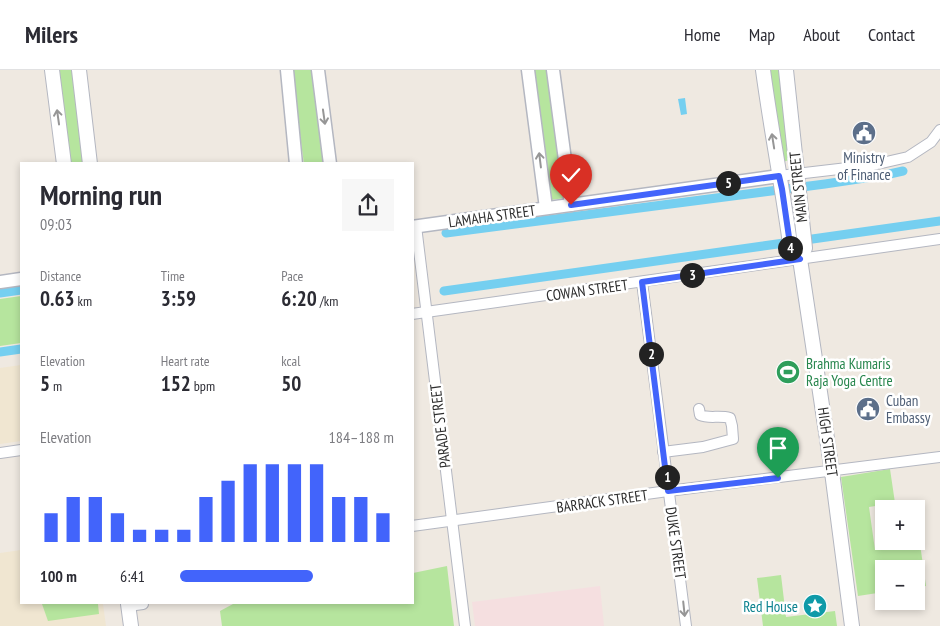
<!DOCTYPE html>
<html lang="en">
<head>
<meta charset="utf-8">
<style>
	:root { --surface:#fff; --page:#f7f7f7; --text:#2b2b33; --muted:#7c7c81; --line:#e1e1e2; --accent:#4264fb }
	body { margin:0; font-family:"PT Sans Narrow",sans-serif; background:var(--page); color:var(--text); height:100vh; display:flex; flex-direction:column; font-size:19px; white-space:nowrap }
	* { box-sizing:border-box; margin:0 }
	p { font-size:16px; color:var(--muted) }
	.icon { flex:none; width:28px; height:28px; fill:none; stroke:currentColor; stroke-width:2; stroke-linecap:round; stroke-linejoin:round }
	.map { position:relative; flex:1; overflow:hidden }
	.side { position:absolute; left:20px; top:92px; width:394px; height:442px; display:flex; flex-direction:column; background:var(--surface); border-radius:0px; box-shadow:0 2px 8px #0003 }
	.side>* { flex:none }
	.fabs { position:absolute; left:875px; top:430px; display:grid; gap:10px }
	.fabs a { display:grid; place-items:center; width:50px; height:50px; border-radius:0px; background:var(--surface); box-shadow:0 2px 8px #0003; font-size:25px }
	.pin { position:absolute; display:grid; place-items:center; width:42px; height:42px; color:#fff; margin:-51px -21px; border-radius:50% 50% 50% 0; rotate:-45deg; box-shadow:0 0 5px #0007 }
	.pin .icon { rotate:45deg }
	.km { position:absolute; width:25px; height:25px; margin:-12px; border-radius:50%; background:#222; color:#fff; font-size:14px; line-height:25px; text-align:center }
	.round { display:grid; place-items:center; flex:none; width:52px; height:52px; border-radius:0px; background:var(--page) }
	.headline { display:flex; align-items:center; justify-content:space-between; height:85px; padding:0 20px }
	h1 { font-size:28px; font-weight:600; line-height:38px }
	.metrics { display:grid; grid-template-columns:repeat(3,1fr); gap:8px; height:85px; padding:5px 20px }
	.metrics div { display:grid; align-content:center }
	.metrics b { font-size:21px; font-weight:600 }
	.metrics small { font-size:14px; font-weight:400 }
	.metrics p { font-size:14px }
	.chart { height:140px; padding:10px 20px }
	.chart p { display:flex; justify-content:space-between }
	.chart svg { width:100%; height:90px; margin-top:5px; stroke:var(--accent); stroke-width:6 }
	ul { padding:0 20px; list-style:none; font-size:16px }
	li { display:grid; grid-template-columns:80px 60px 1fr; align-items:center; height:38px }
	li i { height:12px; border-radius:6px; background:var(--accent) }
	header { display:flex; align-items:center; gap:30px; box-sizing:border-box; height:70px; padding:0 25px; background:var(--surface); border-bottom:1px solid var(--line) }
	header strong { font-size:24px }
	nav { display:flex; gap:28px; margin-inline-start:auto; font-size:18px }
	.map>svg:first-child { display:block }
	.education { fill:#f0e6d1 }
	.medical { fill:#f5dfe0 }
	.green { fill:#b6e59e }
	.water { fill:#75cff0 }
	.lines { fill:none; stroke-linecap:round; stroke-linejoin:round }
	.canal { stroke:#75cff0; stroke-width:9 }
	.minor-casing { stroke:#b4b7c1; stroke-width:12 }
	.tertiary-casing { stroke:#b4b7c1; stroke-width:15 }
	.secondary-casing { stroke:#b4b7c1; stroke-width:16 }
	.minor { stroke:#fff; stroke-width:10 }
	.tertiary { stroke:#fff; stroke-width:12 }
	.secondary { stroke:#fff; stroke-width:14 }
	.oneway { stroke:#969696 }
	.route-casing { stroke:#fff; stroke-width:10 }
	.route { stroke:#4264fb; stroke-width:6 }
	.labels { text-anchor:middle; dominant-baseline:central; stroke-width:5; stroke-linejoin:round; paint-order:stroke }
	.service-label { font-size:15px; fill:#4e5e75; stroke:#fff }
	.street-label { font-size:15px; fill:#2e2e2e; stroke:#fff }
	.leisure-label { font-size:15px; fill:#27864d; stroke:#fff; text-anchor:start }
	.culture-label { font-size:15px; fill:#0d838f; stroke:#fff; text-anchor:end }
</style>
</head>
<body>
<header>
<strong>Milers</strong>
<nav><a>Home</a><a>Map</a><a>About</a><a>Contact</a></nav>
</header>
<div class="map">
<svg width="940" height="556" viewBox="0 0 940 556">
	<rect width="100%" height="100%" fill="#efe9e1"/>
	<g class="education">
		<path d="M 21,295 L 21,371 L 0,374 L 0,298 Z"/>
		<path d="M 21,480 L 21,534 L 103,534 L 106,556 L 0,556 L 0,483 Z"/>
	</g>
	<path class="medical" d="M 600,516 L 604,556 L 475,556 L 472,532 Z"/>
	<g class="green">
		<path d="M 57,0 L 74,0 L 87,94 L 69,94 Z"/>
		<path d="M 291,0 L 312,0 L 324,94 L 304,94 Z"/>
		<path d="M 532,0 L 548,0 L 565,128 L 550,130 Z"/>
		<path d="M 767,0 L 782,0 L 792,89 L 783,92 Z"/>
		<path d="M 21,226 L 21,273 L 0,276 L 0,229 Z"/>
		<path d="M 890,399 L 895,433 L 869,437 L 875,480 L 920,474 L 926,516 L 916,518 L 916,499 L 884,499 L 884,522 L 858,526 L 841,407 Z"/>
		<path d="M 447,496 L 454,556 L 222,556 L 220,541 L 233,534 L 412,534 L 413,503 Z"/>
		<path d="M 781,505 L 786,547 L 835,541 L 837,556 L 763,556 L 757,508 Z"/>
		<path d="M 42,534 L 98,534 L 99,544 L 48,551 Z"/>
	</g>
	<path class="water" d="M 685,28 L 687,44 L 681,45 L 678,29 Z"/>
	<g class="lines">
		<g class="canal">
			<path d="M 446,163 L 825,114 L 885,105 L 903,101"/>
			<path d="M 444,221 L 940,151"/>
			<path d="M 0,223 L 21,220"/>
			<path d="M 0,282 L 21,279"/>
		</g>
		<g class="minor-casing">
			<g id="minor">
				<path d="M 779,106 L 873,95 L 908,87 L 931,72 L 940,60"/>
				<path d="M 416,156 L 465,556"/>
				<path d="M 642,212 L 686,556"/>
				<path d="M 412,244 L 940,169"/>
				<path d="M 663,382 L 703,377 L 733,369 L 732,356 L 730,348 C 719,345 709,349 700,345 L 699,339"/>
				<path d="M 0,383 L 21,380"/>
				<path d="M 412,456 L 668,421 L 940,387"/>
				<path d="M 128,536 L 143,534"/>
			</g>
		</g>
		<g class="tertiary-casing">
			<g id="tertiary">
				<path d="M 287,0 L 296,94"/>
				<path d="M 318,0 L 330,94"/>
				<path d="M 528,0 L 546,138"/>
				<path d="M 553,0 L 571,135"/>
				<path d="M 412,157 L 779,106"/>
				<path d="M 0,212 L 21,209"/>
			</g>
		</g>
		<g class="secondary-casing">
			<g id="secondary">
				<path d="M 52,0 L 64,94"/>
				<path d="M 79,0 L 90,94"/>
				<path d="M 763,0 C 771,60 783,120 791,181 L 800,189"/>
				<path d="M 786,0 L 805,178 L 800,189"/>
				<path d="M 800,189 L 832,402 L 852,556"/>
				<path d="M 128,534 L 131,556"/>
			</g>
		</g>
		<use href="#minor" class="minor"/>
		<use href="#tertiary" class="tertiary"/>
		<use href="#secondary" class="secondary"/>
	</g>
	<defs><path id="oneway-shaft" d="M-6 0H5M1.5-3L5.5 0L1.5 3" fill="none" stroke-width="1.6" stroke-linecap="round" stroke-linejoin="round" transform="scale(1.25)"/></defs>
	<g class="oneway">
		<use href="#oneway-shaft" transform="translate(58 47) rotate(-98)"/>
		<use href="#oneway-shaft" transform="translate(324 47) rotate(82)"/>
		<use href="#oneway-shaft" transform="translate(773 71) rotate(-99)"/>
		<use href="#oneway-shaft" transform="translate(540 90) rotate(-97)"/>
		<use href="#oneway-shaft" transform="translate(684 539) rotate(84)"/>
	</g>
	<g class="lines">
		<g class="route-casing">
			<path id="route" d="M 571,135 L 779,106 L 782,119 L 791,181 L 800,189 L 642,212 L 668,421 L 778,408"/>
		</g>
		<use href="#route" class="route"/>
	</g>
	<defs>
		<g id="civic-disc" transform="scale(1.25)"><circle r="9.5" fill="#5c6f8a" stroke="#fff"/><path d="M-.6-6.5H3V-4.5H.6V-3L4-1V1h2V6H-6V1h2V-1L-.6-3ZM-1.2 2.5V6h2.4V2.5Z" fill="#fff"/></g>
		<g id="stadium-disc" transform="scale(1.25)"><circle r="9.5" fill="#2e9e5b" stroke="#fff"/><path d="M0-5a6.5 5 0 1 0 0 10a6.5 5 0 1 0 0-10ZM-3.5-1.8h7v3.6h-7Z" fill="#fff"/></g>
		<g id="sight-disc" transform="scale(1.25)"><circle r="9.5" fill="#0f9aa8" stroke="#fff"/><path d="M0-6L1.8-2.2L6-1.7L2.9 1.2L3.7 5.4L0 3.3L-3.7 5.4L-2.9 1.2L-6-1.7L-1.8-2.2Z" fill="#fff"/></g>
	</defs>
	<g fill-rule="evenodd">
		<use href="#civic-disc" x="864" y="63"/>
		<use href="#stadium-disc" x="788" y="302"/>
		<use href="#civic-disc" x="868" y="339"/>
		<use href="#sight-disc" x="815" y="536"/>
	</g>
	<g class="labels">
		<g class="service-label">
			<text x="864" y="87">Ministry<tspan x="864" dy="17">of Finance</tspan></text>
			<text x="886" y="330" text-anchor="start">Cuban<tspan x="886" dy="17">Embassy</tspan></text>
		</g>
		<g class="street-label">
			<text transform="translate(798 117) rotate(-96)">MAIN STREET</text>
			<text transform="translate(492 146) rotate(-8)">LAMAHA STREET</text>
			<text transform="translate(587 220) rotate(-8)">COWAN STREET</text>
			<text transform="translate(440 356) rotate(-97)">PARADE STREET</text>
			<text transform="translate(828 372) rotate(82)">HIGH STREET</text>
			<text transform="translate(602 431) rotate(-8)">BARRACK STREET</text>
			<text transform="translate(676 473) rotate(82)">DUKE STREET</text>
		</g>
		<g class="leisure-label">
			<text x="806" y="293">Brahma Kumaris<tspan x="806" dy="17">Raja Yoga Centre</tspan></text>
		</g>
		<g class="culture-label">
			<text x="798" y="536">Red House</text>
		</g>
	</g>
</svg>
<div class="fabs">
<a>+</a>
<a>−</a>
</div>
<div class="pin" style="left:778px;top:408px;background:#1e9e55"><svg class="icon" aria-label="arrive" viewBox="0 0 24 24"><path d="M6 21V4h12l-3 4 3 4H6"/></svg></div>
<div class="pin" style="left:571px;top:135px;background:#d93025"><svg class="icon" aria-label="check" viewBox="0 0 24 24"><path d="M5 12l5 5 9-10"/></svg></div>
<b class="km" style="left:667px;top:407px">1</b>
<b class="km" style="left:651px;top:284px">2</b>
<b class="km" style="left:692px;top:205px">3</b>
<b class="km" style="left:790px;top:178px">4</b>
<b class="km" style="left:728px;top:113px">5</b>
<section class="side">
<div class="headline"><div><h1>Morning run</h1><p>09:03</p></div><a class="round"><svg class="icon" aria-label="share" viewBox="0 0 24 24"><path d="M12 15V3M7 8l5-5 5 5M5 13v7h14v-7"/></svg></a></div>
<div class="metrics">
<div><p>Distance</p><b>0.63<small> km</small></b></div>
<div><p>Time</p><b>3:59</b></div>
<div><p>Pace</p><b>6:20<small> /km</small></b></div>
</div>
<div class="metrics">
<div><p>Elevation</p><b>5<small> m</small></b></div>
<div><p>Heart rate</p><b>152<small> bpm</small></b></div>
<div><p>kcal</p><b>50</b></div>
</div>
<div class="chart"><p><span>Elevation</span>184–188 m</p>
<svg viewBox="0 0 160 44" preserveAspectRatio="none"><path d="M5 44V30M15 44V22M25 44V22M35 44V30M45 44V38M55 44V38M65 44V38M75 44V22M85 44V14M95 44V6M105 44V6M115 44V6M125 44V6M135 44V22M145 44V22M155 44V30"/></svg>
</div>
<ul>
<li><b>100 m</b>6:41<i style="width:62%"></i></li>
</ul>
</section>
</div>
</body>
</html>
